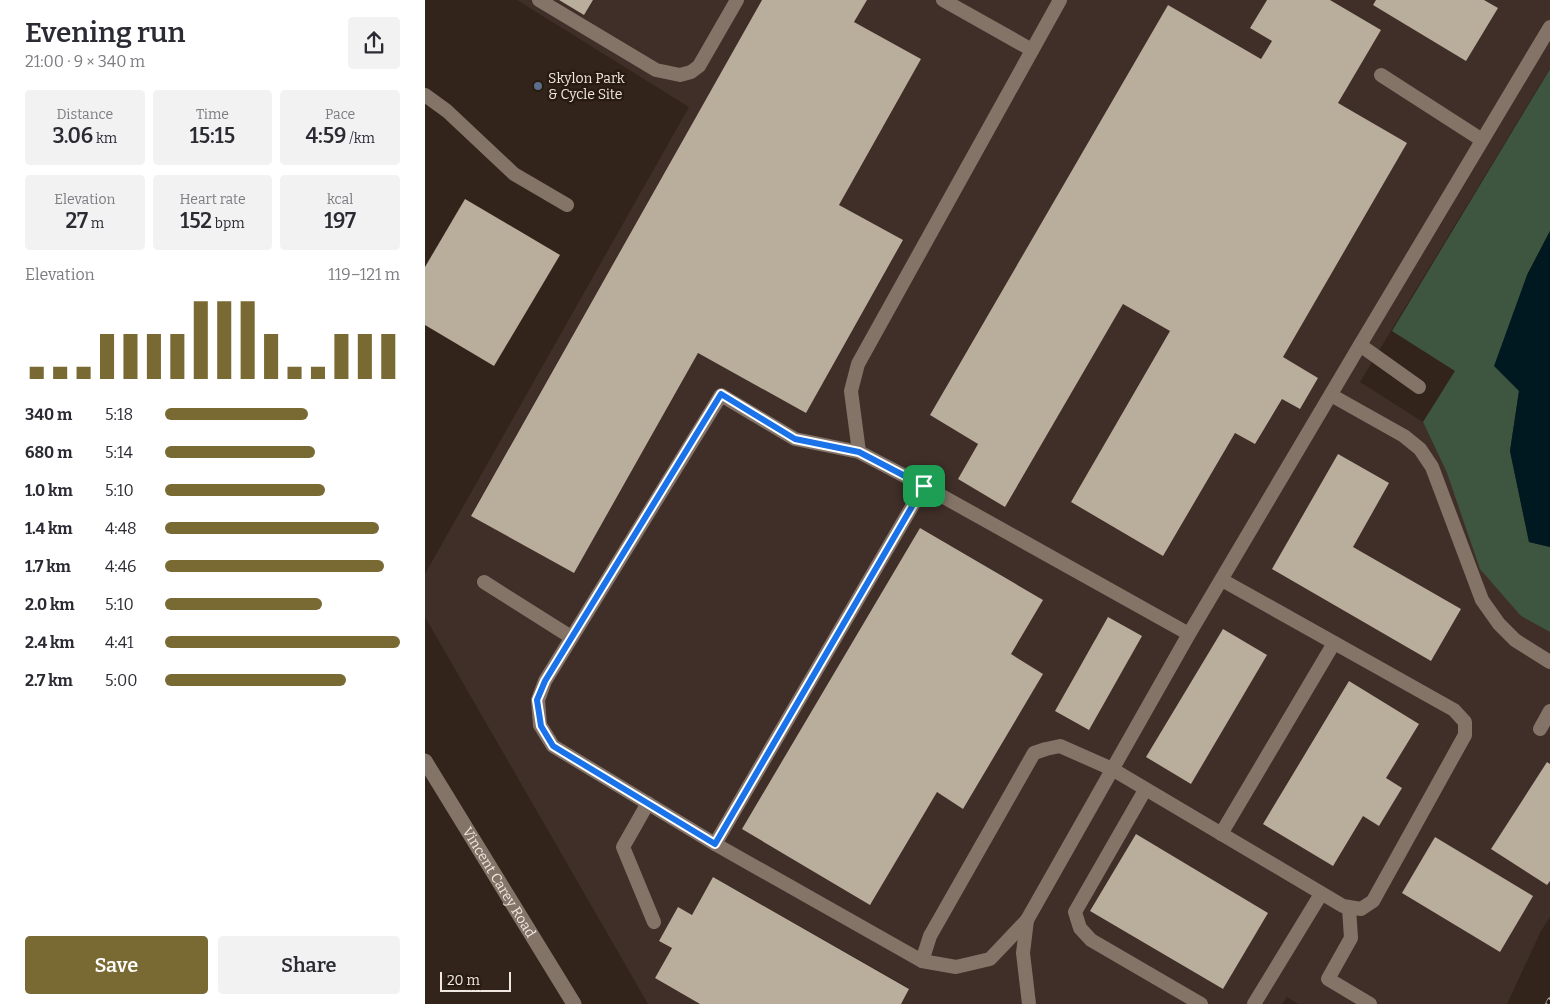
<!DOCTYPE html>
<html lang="en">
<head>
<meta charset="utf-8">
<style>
	:root { --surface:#fff; --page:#f2f2f3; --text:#2b2b33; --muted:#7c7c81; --accent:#796933 }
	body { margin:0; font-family:Bitter,serif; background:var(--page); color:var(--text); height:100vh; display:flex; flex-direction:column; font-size:19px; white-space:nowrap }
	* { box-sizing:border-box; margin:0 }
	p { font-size:16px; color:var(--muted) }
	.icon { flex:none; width:28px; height:28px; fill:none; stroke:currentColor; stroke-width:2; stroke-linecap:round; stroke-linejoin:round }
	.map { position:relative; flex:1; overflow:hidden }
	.sheet { display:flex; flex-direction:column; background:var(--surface); width:425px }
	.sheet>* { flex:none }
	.scale { position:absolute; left:15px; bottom:12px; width:71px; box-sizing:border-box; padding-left:5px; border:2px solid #f0e7e0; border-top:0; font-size:14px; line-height:18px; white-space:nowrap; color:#f0e7e0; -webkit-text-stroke:4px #281b11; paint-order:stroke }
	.pin { position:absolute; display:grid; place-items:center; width:42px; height:42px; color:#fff; margin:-21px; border-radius:10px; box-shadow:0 2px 8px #0006 }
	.round { display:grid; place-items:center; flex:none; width:52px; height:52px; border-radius:5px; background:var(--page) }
	.summary { display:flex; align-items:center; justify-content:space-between; height:85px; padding:0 25px }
	h1 { font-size:28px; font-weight:600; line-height:38px }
	.stats { display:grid; grid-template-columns:repeat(3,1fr); gap:8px; height:85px; padding:5px 25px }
	.stats div { display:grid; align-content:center; border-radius:5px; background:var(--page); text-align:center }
	.stats b { font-size:21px; font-weight:600 }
	.stats small { font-size:14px; font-weight:400 }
	.stats p { font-size:14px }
	.chart { height:140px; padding:10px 25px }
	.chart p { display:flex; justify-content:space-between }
	.chart svg { width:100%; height:90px; margin-top:5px; stroke:var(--accent); stroke-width:6 }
	.cta { display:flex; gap:10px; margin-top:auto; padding:10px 25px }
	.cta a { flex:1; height:58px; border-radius:5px; background:var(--accent); color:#fff; font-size:20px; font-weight:600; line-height:58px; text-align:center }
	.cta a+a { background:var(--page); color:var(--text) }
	ul { padding:0 25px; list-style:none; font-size:16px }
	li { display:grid; grid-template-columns:80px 60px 1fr; align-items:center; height:38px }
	li i { height:12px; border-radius:6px; background:var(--accent) }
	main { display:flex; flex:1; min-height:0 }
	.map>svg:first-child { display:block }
	.industrial { fill:#402e28; fill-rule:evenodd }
	.forest { fill:#3e5640 }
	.water { fill:#001921 }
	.building { fill:#b9ad9c }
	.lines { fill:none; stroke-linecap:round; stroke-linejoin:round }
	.lane { stroke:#847468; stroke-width:14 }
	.street { stroke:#847468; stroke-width:15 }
	.rail-casing { stroke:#b3a8a0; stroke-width:5.5 }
	.rail { stroke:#281b11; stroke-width:4; stroke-dasharray:11; stroke-linecap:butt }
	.route-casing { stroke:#fff; stroke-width:10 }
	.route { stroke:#1a73e8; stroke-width:6 }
	.service-dot { fill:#5c6f8a; stroke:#281b11; stroke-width:2 }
	.labels { text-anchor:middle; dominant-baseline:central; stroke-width:5; stroke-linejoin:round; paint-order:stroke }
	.poi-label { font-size:14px; fill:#f0e7e0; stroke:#281b11; text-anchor:start }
	.street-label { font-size:14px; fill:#f0e7e0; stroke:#281b11 }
</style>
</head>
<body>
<main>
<section class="sheet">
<div class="summary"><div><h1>Evening run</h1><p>21:00 · 9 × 340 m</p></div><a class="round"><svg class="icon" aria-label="share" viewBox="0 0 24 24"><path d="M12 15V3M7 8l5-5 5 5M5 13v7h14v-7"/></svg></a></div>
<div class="stats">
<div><p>Distance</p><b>3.06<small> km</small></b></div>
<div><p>Time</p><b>15:15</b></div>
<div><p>Pace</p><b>4:59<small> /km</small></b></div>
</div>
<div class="stats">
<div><p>Elevation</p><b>27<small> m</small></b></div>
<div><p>Heart rate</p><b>152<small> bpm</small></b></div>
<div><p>kcal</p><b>197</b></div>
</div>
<div class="chart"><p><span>Elevation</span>119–121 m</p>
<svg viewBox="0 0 160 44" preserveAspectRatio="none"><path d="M5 44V38M15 44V38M25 44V38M35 44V22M45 44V22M55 44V22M65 44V22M75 44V6M85 44V6M95 44V6M105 44V22M115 44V38M125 44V38M135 44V22M145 44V22M155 44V22"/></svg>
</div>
<ul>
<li><b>340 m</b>5:18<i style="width:61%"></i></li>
<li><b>680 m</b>5:14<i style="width:64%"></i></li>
<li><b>1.0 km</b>5:10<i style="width:68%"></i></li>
<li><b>1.4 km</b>4:48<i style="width:91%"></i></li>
<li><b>1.7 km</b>4:46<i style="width:93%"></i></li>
<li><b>2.0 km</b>5:10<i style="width:67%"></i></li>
<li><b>2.4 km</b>4:41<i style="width:100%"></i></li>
<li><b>2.7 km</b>5:00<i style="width:77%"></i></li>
</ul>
<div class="cta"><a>Save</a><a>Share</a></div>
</section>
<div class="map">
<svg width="1125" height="1004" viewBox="0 0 1125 1004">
	<rect width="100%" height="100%" fill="#32241a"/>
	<path class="industrial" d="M 92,0 L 134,0 L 159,15 L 168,0 L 337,0 L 46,515 L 149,573 L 273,353 L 381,413 L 478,241 L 414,205 L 496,59 L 429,22 L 442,0 L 842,0 L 826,28 L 847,41 L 836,59 L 743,5 L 505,415 L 553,444 L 533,479 L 580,507 L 698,304 L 745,331 L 646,502 L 738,556 L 810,433 L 830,444 L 857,399 L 875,409 L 893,378 L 858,357 L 913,103 L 956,30 L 905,0 L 1125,0 L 1125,68 L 935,382 L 998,422 L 1022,473 L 1096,616 L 1125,632 L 1125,917 L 1116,931 L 1082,1004 L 873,1004 L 862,997 L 857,1004 L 476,1004 L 484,988 L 288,877 L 267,915 L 253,908 L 234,941 L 247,948 L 230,978 L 275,1004 L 223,1004 L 0,617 L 0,574 L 264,107 ZM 711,834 L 843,913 L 798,989 L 665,911 Z"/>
	<path class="forest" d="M 1125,69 L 1125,231 L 1102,275 L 1094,391 L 1085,451 L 1104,542 L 1125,547 L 1125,632 L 1096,616 L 1055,569 L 1022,473 L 998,422 L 1030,371 L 967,331 Z"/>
	<path class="water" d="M 1125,231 L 1125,547 L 1104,542 L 1085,451 L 1094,391 L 1069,366 L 1102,275 Z"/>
	<g class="building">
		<path d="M 134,0 L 168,0 L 159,15 Z"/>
		<path d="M 337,0 L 442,0 L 429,22 L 496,59 L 414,205 L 478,240 L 381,413 L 273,353 L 149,573 L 46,516 Z"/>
		<path d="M 842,0 L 905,0 L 956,30 L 913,103 L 982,143 L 858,357 L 893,378 L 875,409 L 857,399 L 830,444 L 810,433 L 738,556 L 646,502 L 745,331 L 698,304 L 580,507 L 533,479 L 553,444 L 505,415 L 743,5 L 836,59 L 847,41 L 825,28 Z"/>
		<path d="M 951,0 L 1059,0 L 1073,8 L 1041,61 L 948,5 Z"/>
		<path d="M 40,199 L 135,255 L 69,366 L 0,325 L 0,267 Z"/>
		<path d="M 913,454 L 964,483 L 928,547 L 1036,609 L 1006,661 L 847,569 Z"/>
		<path d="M 495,528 L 618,600 L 586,654 L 618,674 L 538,809 L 512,792 L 445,905 L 317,829 Z"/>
		<path d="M 683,617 L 717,636 L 664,730 L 630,711 Z"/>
		<path d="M 798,629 L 842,655 L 766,784 L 721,757 Z"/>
		<path d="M 924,681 L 994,724 L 961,778 L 977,788 L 954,826 L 938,816 L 908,866 L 838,824 Z"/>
		<path d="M 1122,762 L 1125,764 L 1125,881 L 1122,885 L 1066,849 Z"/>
		<path d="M 711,834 L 843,913 L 798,989 L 665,911 Z"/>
		<path d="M 1010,837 L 1108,896 L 1075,952 L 977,893 Z"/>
		<path d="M 288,877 L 484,989 L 476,1004 L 275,1004 L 230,978 L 247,948 L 234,941 L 253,907 L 267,915 Z"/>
	</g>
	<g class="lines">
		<g class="lane">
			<path d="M 114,0 L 231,70 L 255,75 L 266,72 L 274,66 L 312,0"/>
			<path d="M 518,0 L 607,50"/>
			<path d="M 956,75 L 1057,140"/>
			<path d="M 0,95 L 22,111 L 89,174 L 142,205"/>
			<path d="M 935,345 L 994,387"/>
			<path d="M 906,395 L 979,436 L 995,449 L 1007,467 L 1057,600 L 1074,624 L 1090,640 L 1125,662"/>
			<path d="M 434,452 L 426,391 L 433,364 L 635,0"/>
			<path d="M 59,582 L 146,637"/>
			<path d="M 764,634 L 499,486 L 434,452 L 370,439 L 296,395 L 120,681 L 113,700 L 115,725 L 128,746 L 290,844 L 497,961 L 531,967 L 565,959 L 602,920 L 764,634 L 935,345 L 1125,27"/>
			<path d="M 1115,729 L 1125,711"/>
			<path d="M 720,790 L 650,912 L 655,928 L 666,940 L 776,1004"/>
			<path d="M 223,803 L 198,847 L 229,922"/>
			<path d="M 796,834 L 909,643"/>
			<path d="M 290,844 L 499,486"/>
			<path d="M 924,908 L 926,938 L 903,979 L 945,1004"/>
			<path d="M 602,920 L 598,953 L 604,1004"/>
			<path d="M 497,961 L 505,936 L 609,753 L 621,749 L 635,746 L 687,769 L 918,906 L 936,909 L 948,901 L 1040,735 L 1040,722 L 1029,710 L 797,580"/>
			<path d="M 829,1004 L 896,894"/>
		</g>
		<path class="street" id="s1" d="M 0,761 L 149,1004"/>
		<g class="rail-casing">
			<path id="rail" d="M 1123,1004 L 1125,1000"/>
		</g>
		<use href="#rail" class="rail"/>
	</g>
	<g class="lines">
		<g class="route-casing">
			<path id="route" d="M 296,394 L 370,439 L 434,452 L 499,486 L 290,844 L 128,746 L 116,726 L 112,700 L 120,681 Z"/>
		</g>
		<use href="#route" class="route"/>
	</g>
	<circle class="service-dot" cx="113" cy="86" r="5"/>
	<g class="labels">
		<g class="poi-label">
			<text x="123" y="78">Skylon Park<tspan x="123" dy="16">&amp; Cycle Site</tspan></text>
		</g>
		<g class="street-label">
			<text stroke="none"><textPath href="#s1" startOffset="142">Vincent Carey Road</textPath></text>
		</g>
	</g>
</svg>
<div class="scale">20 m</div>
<div class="pin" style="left:499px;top:486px;background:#1e9e55"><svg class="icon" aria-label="arrive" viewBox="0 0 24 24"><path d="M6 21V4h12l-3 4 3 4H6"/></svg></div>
</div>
</main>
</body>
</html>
